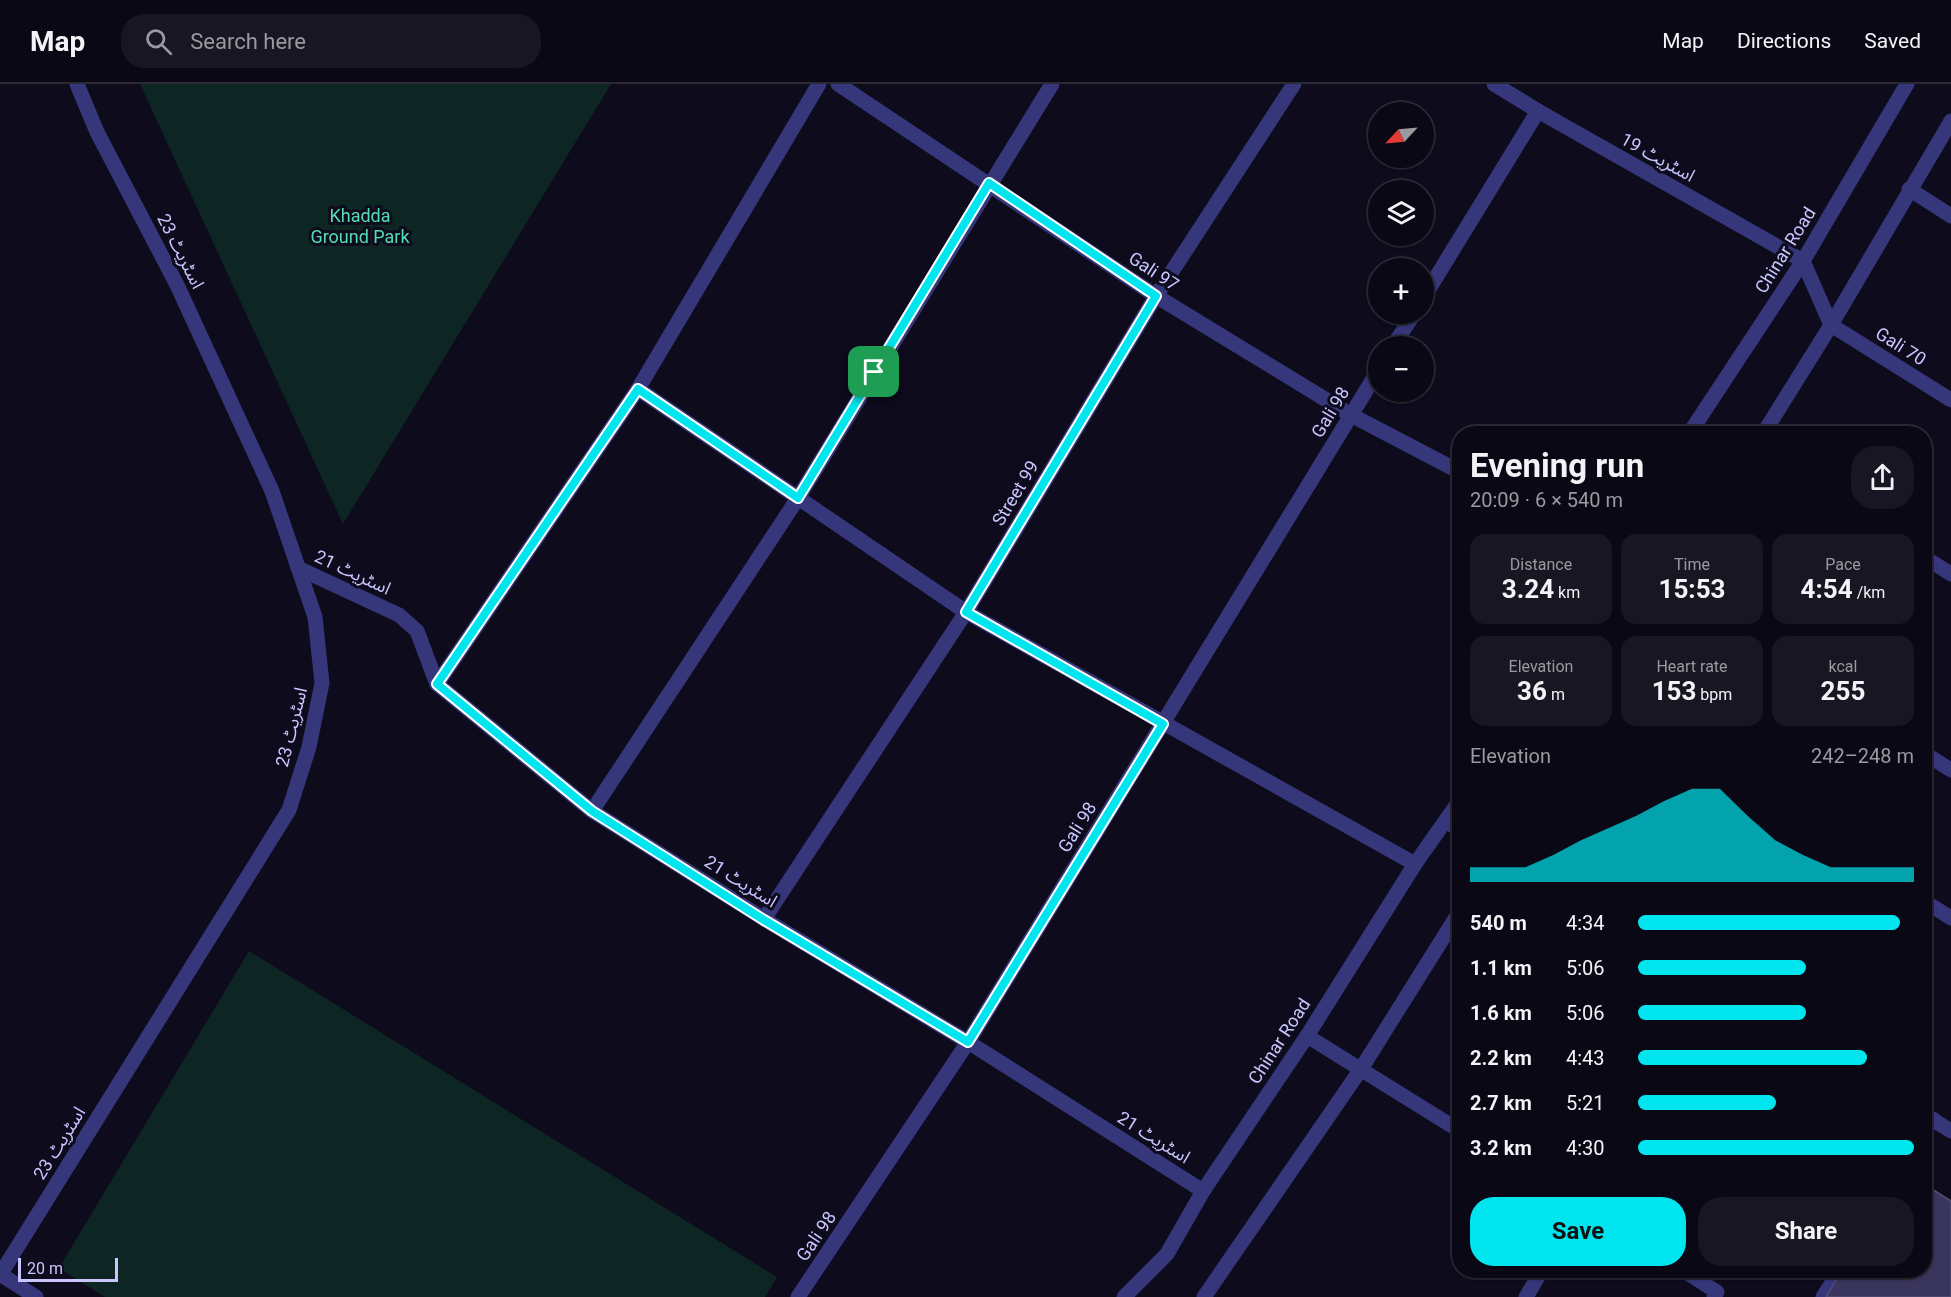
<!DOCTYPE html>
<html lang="en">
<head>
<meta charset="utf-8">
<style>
	:root { --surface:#0a0815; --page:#181622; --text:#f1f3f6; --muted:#999aa0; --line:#2a2934; --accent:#01e5ef }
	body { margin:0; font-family:Roboto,"Noto Sans Arabic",sans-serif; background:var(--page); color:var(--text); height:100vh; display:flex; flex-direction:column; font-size:22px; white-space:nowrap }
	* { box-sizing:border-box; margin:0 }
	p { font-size:20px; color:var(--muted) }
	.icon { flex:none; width:33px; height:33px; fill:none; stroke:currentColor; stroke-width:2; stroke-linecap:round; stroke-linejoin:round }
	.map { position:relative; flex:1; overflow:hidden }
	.panel { position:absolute; left:1452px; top:342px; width:480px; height:852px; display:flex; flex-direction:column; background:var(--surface); border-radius:24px; box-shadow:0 2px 4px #0004,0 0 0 2px var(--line) }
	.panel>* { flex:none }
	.needle { width:39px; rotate:244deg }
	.buttons { position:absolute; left:1368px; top:18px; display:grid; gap:12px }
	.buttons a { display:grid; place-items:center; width:66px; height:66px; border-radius:50%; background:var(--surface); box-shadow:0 2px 4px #0004,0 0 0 2px var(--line); font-size:30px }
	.scale { position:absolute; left:18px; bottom:15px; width:100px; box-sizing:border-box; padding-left:6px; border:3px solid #c9c6ff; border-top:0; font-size:16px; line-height:21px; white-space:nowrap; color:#c9c6ff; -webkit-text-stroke:4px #0d0b1c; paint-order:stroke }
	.pin { position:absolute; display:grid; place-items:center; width:51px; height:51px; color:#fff; margin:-26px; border-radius:12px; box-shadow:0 3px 9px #0006 }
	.round { display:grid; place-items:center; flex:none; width:63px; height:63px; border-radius:24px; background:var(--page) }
	.overview { display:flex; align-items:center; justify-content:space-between; height:102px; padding:0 18px }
	h1 { font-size:33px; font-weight:700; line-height:45px }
	.figures { display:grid; grid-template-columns:repeat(3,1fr); gap:9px; height:102px; padding:6px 18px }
	.figures div { display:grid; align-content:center; border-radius:15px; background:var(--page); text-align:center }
	.figures b { font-size:26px; font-weight:700 }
	.figures small { font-size:16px; font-weight:400 }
	.figures p { font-size:16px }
	.chart { height:168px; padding:12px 18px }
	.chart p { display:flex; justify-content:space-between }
	.chart svg { width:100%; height:108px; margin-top:6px; fill:var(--accent); opacity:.7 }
	.primary-button { display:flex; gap:12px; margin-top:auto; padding:12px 18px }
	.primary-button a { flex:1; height:69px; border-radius:24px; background:var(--accent); color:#111; font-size:24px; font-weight:700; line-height:69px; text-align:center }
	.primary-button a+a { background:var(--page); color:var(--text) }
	ul { padding:0 18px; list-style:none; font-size:20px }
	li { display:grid; grid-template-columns:96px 72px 1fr; align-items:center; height:45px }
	li i { height:15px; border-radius:8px; background:var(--accent) }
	header { display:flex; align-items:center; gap:36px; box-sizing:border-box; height:84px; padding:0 30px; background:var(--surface); border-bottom:2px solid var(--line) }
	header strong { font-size:28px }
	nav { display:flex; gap:33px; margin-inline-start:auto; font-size:21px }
	.search { width:420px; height:54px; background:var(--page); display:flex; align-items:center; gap:15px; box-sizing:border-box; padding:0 21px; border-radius:24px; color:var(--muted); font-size:22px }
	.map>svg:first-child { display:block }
	.green { fill:#0e2623 }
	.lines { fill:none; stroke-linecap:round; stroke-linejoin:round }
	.minor { stroke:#36377b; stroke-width:15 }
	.tertiary { stroke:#36377b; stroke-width:15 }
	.wall { fill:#29234a }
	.shaded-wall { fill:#17122f }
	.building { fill:#3a355d; stroke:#514c76; stroke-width:1.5 }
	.route-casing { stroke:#fff; stroke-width:12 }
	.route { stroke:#01e5ef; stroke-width:8 }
	.labels { text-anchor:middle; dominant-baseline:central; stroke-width:6; stroke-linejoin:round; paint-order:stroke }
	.street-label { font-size:18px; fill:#c9c6ff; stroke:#0d0b1c }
	.park-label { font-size:18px; fill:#54ddb3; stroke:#0d0b1c }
</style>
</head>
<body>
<header>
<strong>Map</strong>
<div class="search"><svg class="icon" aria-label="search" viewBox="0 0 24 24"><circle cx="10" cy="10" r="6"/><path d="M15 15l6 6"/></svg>Search here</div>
<nav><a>Map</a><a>Directions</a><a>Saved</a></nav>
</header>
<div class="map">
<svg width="1951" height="1213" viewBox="0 0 1951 1213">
	<rect width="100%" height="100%" fill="#0d0b1c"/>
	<g class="green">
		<path d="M 140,0 L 611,0 L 343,440 Z"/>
		<path d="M 249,867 L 777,1193 L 765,1213 L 105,1213 L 59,1184 Z"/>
	</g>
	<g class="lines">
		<g class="minor">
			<path d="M 838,0 L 1156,212 L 1351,331 L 1460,388"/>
			<path d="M 1494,0 L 1538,27 L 1803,177 L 1831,241 L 1951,316"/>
			<path d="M 1909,105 L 1951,132"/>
			<path d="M 1424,213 L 1538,27"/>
			<path d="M 1393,262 L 1414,230"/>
			<path d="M 638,305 L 966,528 L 1415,780"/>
			<path d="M 1924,473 L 1951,490"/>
			<path d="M 298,484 L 399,531 L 417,547 L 437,600 L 592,727 L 764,835 L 968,958 L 1203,1107"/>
			<path d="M 437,600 L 638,305 L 819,0"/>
			<path d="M 1924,669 L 1951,686"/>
			<path d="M 592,727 L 798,414 L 1052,0"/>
			<path d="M 1446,738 L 1460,745"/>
			<path d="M 1924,817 L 1951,834"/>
			<path d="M 764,835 L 966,528 L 1156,212 L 1294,0"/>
			<path d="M 1307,952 L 1460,1047"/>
			<path d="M 1924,1030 L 1951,1047"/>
			<path d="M 1924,1049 L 1933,1035"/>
			<path d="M 1683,1186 L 1717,1208 L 1714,1213"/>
			<path d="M 0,1190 L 36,1213"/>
			<path d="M 0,1191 L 289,726 L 309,663 L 322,599 L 315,533 L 272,407 L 177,201 L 97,48 L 77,0"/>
			<path d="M 798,1213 L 968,958 L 1378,287"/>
			<path d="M 1526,1213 L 1542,1186"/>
			<path d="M 1823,1213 L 1840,1186"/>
		</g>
		<g class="tertiary">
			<path d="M 1689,350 L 1803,177 L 1907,0"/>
			<path d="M 1763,350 L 1831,241 L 1951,37"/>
			<path d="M 1124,1213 L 1167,1170 L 1203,1107 L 1307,952 L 1415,780 L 1460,716"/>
			<path d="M 1204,1213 L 1361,985 L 1460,827"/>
		</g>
	</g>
	<path class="wall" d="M 1804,1186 L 1827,1186 L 1821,1197 Z"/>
	<path class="shaded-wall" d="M 1813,1186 L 1827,1186 L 1821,1197 Z"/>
	<path class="building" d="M 1924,1100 L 1951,1117 L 1951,1213 L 1826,1213 L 1842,1186 L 1924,1186 Z"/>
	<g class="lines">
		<g class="route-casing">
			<path id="route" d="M 989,99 L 1156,212 L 966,528 L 1163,640 L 968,958 L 764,836 L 592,727 L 437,600 L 638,305 L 798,414 Z"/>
		</g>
		<use href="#route" class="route"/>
	</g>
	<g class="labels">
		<g class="street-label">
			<text transform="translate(1658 73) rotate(29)">اسٹریٹ 19</text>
			<text transform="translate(1785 166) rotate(-58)">Chinar Road</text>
			<text transform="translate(181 167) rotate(63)">اسٹریٹ 23</text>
			<text transform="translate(1154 187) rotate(33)">Gali 97</text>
			<text transform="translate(1901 262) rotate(32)">Gali 70</text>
			<text transform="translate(1330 328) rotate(-59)">Gali 98</text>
			<text transform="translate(1015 409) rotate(-59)">Street 99</text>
			<text transform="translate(353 488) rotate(25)">اسٹریٹ 21</text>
			<text transform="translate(291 643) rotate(-76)">اسٹریٹ 23</text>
			<text transform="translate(1077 743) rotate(-58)">Gali 98</text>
			<text transform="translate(741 797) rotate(32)">اسٹریٹ 21</text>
			<text transform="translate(1279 957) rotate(-57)">Chinar Road</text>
			<text transform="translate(1154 1053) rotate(32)">اسٹریٹ 21</text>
			<text transform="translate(59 1059) rotate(-58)">اسٹریٹ 23</text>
			<text transform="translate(816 1152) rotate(-56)">Gali 98</text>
		</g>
		<g class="park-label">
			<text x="360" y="131">Khadda<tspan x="360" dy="21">Ground Park</tspan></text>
		</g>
	</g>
</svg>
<div class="buttons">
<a><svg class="needle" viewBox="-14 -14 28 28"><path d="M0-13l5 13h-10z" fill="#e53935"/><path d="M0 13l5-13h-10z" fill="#999aa0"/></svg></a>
<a><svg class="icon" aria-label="layers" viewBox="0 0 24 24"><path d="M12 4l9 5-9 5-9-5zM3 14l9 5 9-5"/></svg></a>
<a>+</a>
<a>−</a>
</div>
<div class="scale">20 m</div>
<div class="pin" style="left:874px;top:288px;background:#1e9e55"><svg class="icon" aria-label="arrive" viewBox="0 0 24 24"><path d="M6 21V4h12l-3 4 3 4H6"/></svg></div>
<section class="panel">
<div class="overview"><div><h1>Evening run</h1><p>20:09 · 6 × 540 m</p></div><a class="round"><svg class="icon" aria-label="share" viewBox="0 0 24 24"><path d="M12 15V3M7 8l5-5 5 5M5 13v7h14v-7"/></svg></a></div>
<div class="figures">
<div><p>Distance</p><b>3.24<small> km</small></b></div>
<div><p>Time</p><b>15:53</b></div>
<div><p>Pace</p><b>4:54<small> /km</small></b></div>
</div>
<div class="figures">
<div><p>Elevation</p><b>36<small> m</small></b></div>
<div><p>Heart rate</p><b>153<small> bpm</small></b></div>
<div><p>kcal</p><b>255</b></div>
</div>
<div class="chart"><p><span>Elevation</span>242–248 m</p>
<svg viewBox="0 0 160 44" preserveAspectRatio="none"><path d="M0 44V38L10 38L20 38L30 33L40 27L50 22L60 17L70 11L80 6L90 6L100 17L110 27L120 33L130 38L140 38L150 38L160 38V44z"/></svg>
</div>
<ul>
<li><b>540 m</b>4:34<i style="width:95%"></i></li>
<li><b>1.1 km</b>5:06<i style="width:61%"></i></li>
<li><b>1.6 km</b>5:06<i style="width:61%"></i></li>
<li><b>2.2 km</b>4:43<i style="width:83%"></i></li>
<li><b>2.7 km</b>5:21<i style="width:50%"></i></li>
<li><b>3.2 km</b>4:30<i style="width:100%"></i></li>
</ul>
<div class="primary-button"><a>Save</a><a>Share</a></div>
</section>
</div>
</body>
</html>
